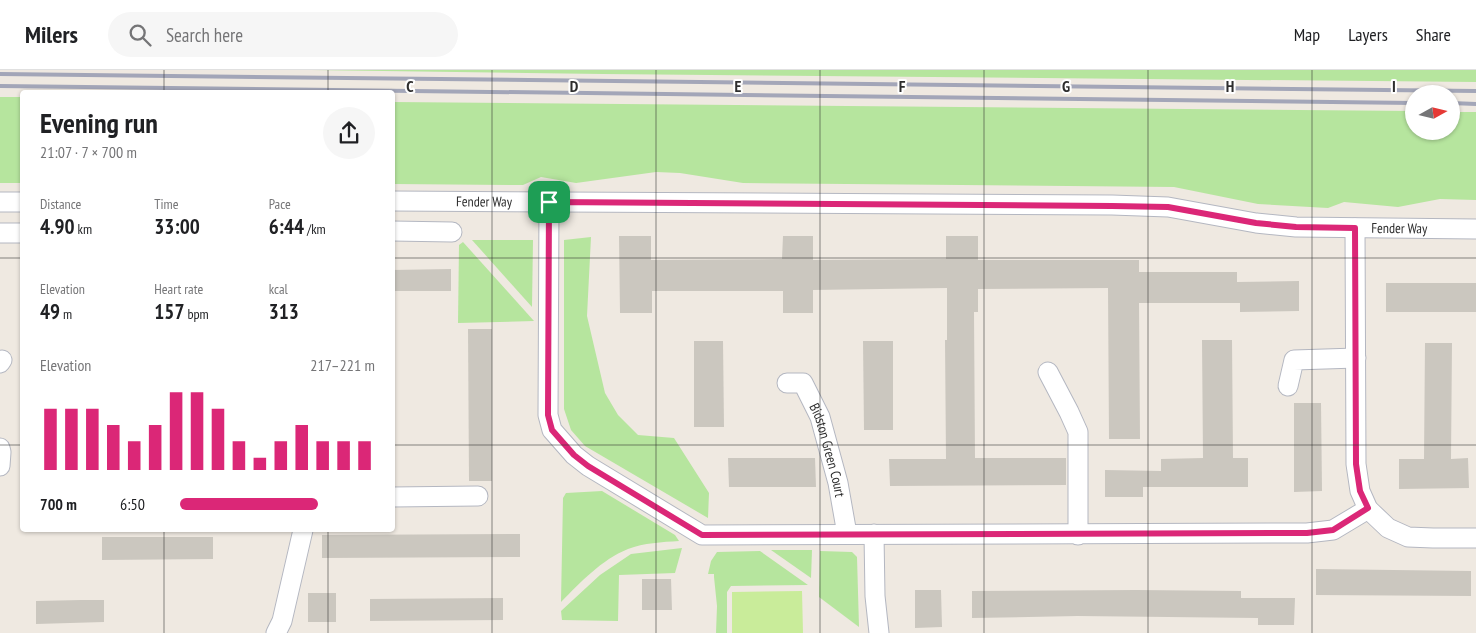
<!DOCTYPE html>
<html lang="en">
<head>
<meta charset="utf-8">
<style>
	:root { --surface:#fff; --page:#f6f6f6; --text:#202124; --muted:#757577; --line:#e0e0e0; --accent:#db2777 }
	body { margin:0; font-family:"PT Sans Narrow",sans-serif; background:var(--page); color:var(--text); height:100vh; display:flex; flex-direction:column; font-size:19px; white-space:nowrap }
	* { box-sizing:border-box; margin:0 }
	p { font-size:16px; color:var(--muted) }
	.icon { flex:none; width:28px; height:28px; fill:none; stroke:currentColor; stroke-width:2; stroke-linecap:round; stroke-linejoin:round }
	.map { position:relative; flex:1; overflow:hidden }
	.sheet { position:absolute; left:20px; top:20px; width:375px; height:442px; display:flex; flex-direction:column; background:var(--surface); border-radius:5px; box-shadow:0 1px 4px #0004 }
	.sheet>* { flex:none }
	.needle { width:32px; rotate:82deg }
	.tools { position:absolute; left:1405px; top:15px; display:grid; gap:10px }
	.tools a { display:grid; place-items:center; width:55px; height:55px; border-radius:50%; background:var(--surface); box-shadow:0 1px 4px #0004; font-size:25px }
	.pin { position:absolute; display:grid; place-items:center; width:42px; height:42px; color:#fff; margin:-21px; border-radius:10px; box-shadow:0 2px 8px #0006 }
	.round { display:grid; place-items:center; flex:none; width:52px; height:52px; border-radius:26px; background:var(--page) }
	.headline { display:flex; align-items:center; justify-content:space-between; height:85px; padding:0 20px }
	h1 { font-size:28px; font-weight:700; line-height:38px }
	.figures { display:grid; grid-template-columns:repeat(3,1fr); gap:8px; height:85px; padding:5px 20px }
	.figures div { display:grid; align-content:center }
	.figures b { font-size:21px; font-weight:700 }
	.figures small { font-size:14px; font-weight:400 }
	.figures p { font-size:14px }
	.chart { height:140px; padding:10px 20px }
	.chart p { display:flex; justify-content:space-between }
	.chart svg { width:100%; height:90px; margin-top:5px; stroke:var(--accent); stroke-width:6 }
	ul { padding:0 20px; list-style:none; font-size:16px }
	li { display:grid; grid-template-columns:80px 60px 1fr; align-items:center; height:38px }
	li i { height:12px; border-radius:6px; background:var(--accent) }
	header { display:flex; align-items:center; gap:30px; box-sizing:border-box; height:70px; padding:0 25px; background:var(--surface); border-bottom:1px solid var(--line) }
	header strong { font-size:24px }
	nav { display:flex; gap:28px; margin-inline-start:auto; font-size:18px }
	.search { width:350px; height:45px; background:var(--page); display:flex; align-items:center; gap:12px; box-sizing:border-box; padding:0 18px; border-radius:28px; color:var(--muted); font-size:19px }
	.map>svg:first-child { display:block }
	.green { fill:#b6e59e }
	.pitch { fill:#c9ec9a }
	.building { fill:#cbc7bf }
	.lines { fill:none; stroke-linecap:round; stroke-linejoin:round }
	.street-casing { stroke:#b4b7c1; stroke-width:21 }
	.street { stroke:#fff; stroke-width:19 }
	.rail { stroke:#a3a6b8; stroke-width:4 }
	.route-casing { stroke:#fff; stroke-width:10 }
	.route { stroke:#db2777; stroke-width:6 }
	.grid { fill:none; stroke:#2e2e2e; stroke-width:1; stroke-opacity:0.55 }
	.labels { text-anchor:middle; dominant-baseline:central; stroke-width:4; stroke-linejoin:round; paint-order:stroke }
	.street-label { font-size:14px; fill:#2e2e2e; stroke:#fff }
	.grid-label { font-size:16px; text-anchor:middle; font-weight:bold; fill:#2e2e2e; stroke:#fff; stroke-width:4; stroke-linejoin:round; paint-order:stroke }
</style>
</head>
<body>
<header>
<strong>Milers</strong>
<div class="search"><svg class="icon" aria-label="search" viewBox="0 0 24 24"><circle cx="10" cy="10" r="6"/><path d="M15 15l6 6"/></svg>Search here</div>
<nav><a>Map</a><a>Layers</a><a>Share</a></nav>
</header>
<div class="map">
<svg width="1476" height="563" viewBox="0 0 1476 563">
	<rect width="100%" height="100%" fill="#efe9e1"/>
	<g class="green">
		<path d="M 311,0 L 1476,0 L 1476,12 L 603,4 Z"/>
		<rect x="0" y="27" width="22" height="86"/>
		<path d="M 393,32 L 1414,41 L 1414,61 L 1451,61 L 1451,42 L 1476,42 L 1476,130 L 1440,129 L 1398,137 L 1344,132 L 1328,138 L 1258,134 L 1174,117 L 743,113 L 680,103 L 656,102 L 576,113 L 541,107 L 523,115 L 393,114 Z"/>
		<path d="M 591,167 L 587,246 L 605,323 L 618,345 L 638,365 L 674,368 L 709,423 L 708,448 L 585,376 L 571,360 L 564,339 L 564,170 Z"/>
		<path d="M 472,170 L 533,170 L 532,237 Z"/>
		<path d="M 463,172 L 534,251 L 458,253 L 459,175 Z"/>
		<path d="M 602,421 L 675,465 L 679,471 C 662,472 644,473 628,479 C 601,490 581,512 561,532 L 563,428 L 566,423 Z"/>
		<path d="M 682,478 L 675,503 L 619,505 L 618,551 L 562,550 L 561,541 L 600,505 L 631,484 Z"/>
		<path d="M 771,480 L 812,480 L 811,508 Z"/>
		<path d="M 760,481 L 808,515 L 731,516 L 727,522 L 727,563 L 716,563 L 717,536 L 714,507 L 714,504 L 708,504 L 711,491 L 717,482 Z"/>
		<path d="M 820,481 L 852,482 L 857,487 L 859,557 L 819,527 Z"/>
	</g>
	<path class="pitch" d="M 802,521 L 803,563 L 732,563 L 732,522 Z"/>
	<g class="building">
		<path d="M 619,166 L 651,166 L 651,190 L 782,189 L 783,166 L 813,166 L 813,190 L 946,189 L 946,166 L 978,166 L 978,190 L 1139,190 L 1139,202 L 1237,202 L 1237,212 L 1299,211 L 1299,241 L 1240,242 L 1240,233 L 1139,233 L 1140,369 L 1109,369 L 1108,218 L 978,219 L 978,242 L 974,242 L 975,388 L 1066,388 L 1066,415 L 890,416 L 889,389 L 946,389 L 945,270 L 947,270 L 947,218 L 813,220 L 813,243 L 783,243 L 783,221 L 652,221 L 652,243 L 620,243 Z"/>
		<path d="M 451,199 L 451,221 L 392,221 L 392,200 Z"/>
		<rect x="1386" y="213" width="90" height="29"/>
		<path d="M 468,259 L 492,259 L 492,411 L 469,411 Z"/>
		<path d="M 1202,270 L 1232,270 L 1233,388 L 1248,388 L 1248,417 L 1143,417 L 1143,427 L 1105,427 L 1105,400 L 1161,401 L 1161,389 L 1203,388 Z"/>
		<path d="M 694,271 L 723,271 L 724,357 L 694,357 Z"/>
		<path d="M 863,271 L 893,271 L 893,360 L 864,360 Z"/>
		<path d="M 1425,273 L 1452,273 L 1451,389 L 1468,388 L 1469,418 L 1399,419 L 1399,389 L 1424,389 Z"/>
		<path d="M 1294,333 L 1321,333 L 1322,421 L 1294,422 Z"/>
		<path d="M 728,388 L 815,388 L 816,417 L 729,417 Z"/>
		<path d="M 520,464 L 520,487 L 322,488 L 322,465 Z"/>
		<path d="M 102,467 L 213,467 L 213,489 L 102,490 Z"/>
		<path d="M 1316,499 L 1471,501 L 1471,526 L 1316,525 Z"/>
		<path d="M 642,509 L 671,509 L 672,540 L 642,540 Z"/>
		<path d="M 915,520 L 941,520 L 942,557 L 915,558 Z"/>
		<path d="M 1136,520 L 1241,521 L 1241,528 L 1295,528 L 1294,555 L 1258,555 L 1258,548 L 1078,546 L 972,548 L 972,521 Z"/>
		<rect x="308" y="523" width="28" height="29"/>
		<path d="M 503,528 L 503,550 L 370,551 L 370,529 Z"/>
		<path d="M 81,530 L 104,530 L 104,552 L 36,554 L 36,531 Z"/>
	</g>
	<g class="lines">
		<g class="street-casing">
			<g id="street">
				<path id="s1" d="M 392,131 L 1112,135 L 1168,137 L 1256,153 L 1296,157 L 1476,159"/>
				<path d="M 0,132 L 22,132"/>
				<path d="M 549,133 L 548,345 L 552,360 L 574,385 L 588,396 L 702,465 L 1307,463 L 1333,460 L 1368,439"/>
				<path d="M 1355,158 L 1356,394 L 1360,421 L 1368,439 L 1388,458 L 1408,467 L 1433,468 L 1476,468"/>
				<path d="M 392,161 L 452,162"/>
				<path d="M 0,163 L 22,163"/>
				<path d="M 0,293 L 2,290"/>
				<path d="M 1048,302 L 1069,342 L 1078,362 L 1078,465"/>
				<path id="s2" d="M 787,313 L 803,313 L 820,347 L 838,413 L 847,464"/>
				<path d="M 1288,316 L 1294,290 L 1356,288"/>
				<path d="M 0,378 L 1,382 L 0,396"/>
				<path d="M 392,427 L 478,426"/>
				<path d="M 874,464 L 875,526 L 879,563"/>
				<path d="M 276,563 L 282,551 L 303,460"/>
			</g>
		</g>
		<use href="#street" class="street"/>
		<g class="rail">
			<path d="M 0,4 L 1476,21"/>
			<path d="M 0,16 L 1414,33"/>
			<path d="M 1451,33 L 1476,34"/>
		</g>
	</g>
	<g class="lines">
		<g class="route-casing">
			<path id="route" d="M 549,132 L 1112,136 L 1168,137 L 1256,153 L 1296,157 L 1355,158 L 1356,394 L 1360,421 L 1368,438 L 1333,460 L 1307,463 L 702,465 L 588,396 L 574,385 L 552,360 L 548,345 Z"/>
		</g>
		<use href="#route" class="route"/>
	</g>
	<path class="grid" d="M 164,0 L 164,22M 328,0 L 328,22M 492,0 L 492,563M 656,0 L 656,563M 820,0 L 820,563M 984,0 L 984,563M 1148,0 L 1148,563M 1312,0 L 1312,563M 0,188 L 22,188M 392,188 L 1476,188M 0,375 L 22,375M 392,375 L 1476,375M 164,460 L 164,563M 328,460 L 328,563"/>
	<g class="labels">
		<g class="street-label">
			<text stroke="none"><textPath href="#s1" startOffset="92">Fender Way</textPath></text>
			<text stroke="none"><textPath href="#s1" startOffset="1009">Fender Way</textPath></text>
			<text stroke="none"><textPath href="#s2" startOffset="88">Bidston Green Court</textPath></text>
		</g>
	</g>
	<g class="grid-label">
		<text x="410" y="22">C</text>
		<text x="574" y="22">D</text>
		<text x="738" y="22">E</text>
		<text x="902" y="22">F</text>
		<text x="1066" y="22">G</text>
		<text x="1230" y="22">H</text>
		<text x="1394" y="22">I</text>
	</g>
</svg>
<div class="tools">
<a><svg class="needle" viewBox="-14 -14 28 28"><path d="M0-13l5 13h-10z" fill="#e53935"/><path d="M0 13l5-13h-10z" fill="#757577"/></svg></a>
</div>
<div class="pin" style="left:549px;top:132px;background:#1e9e55"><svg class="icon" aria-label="arrive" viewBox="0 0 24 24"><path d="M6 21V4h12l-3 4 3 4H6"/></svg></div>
<section class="sheet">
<div class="headline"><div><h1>Evening run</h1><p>21:07 · 7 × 700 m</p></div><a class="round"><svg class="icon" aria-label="share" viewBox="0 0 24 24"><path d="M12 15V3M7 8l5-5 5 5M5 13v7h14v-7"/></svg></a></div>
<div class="figures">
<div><p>Distance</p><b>4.90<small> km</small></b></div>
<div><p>Time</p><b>33:00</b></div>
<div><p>Pace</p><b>6:44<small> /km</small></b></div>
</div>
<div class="figures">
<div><p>Elevation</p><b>49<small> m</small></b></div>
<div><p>Heart rate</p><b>157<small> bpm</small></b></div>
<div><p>kcal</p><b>313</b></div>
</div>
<div class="chart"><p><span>Elevation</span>217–221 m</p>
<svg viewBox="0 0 160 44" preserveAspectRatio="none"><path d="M5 44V14M15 44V14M25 44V14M35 44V22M45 44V30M55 44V22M65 44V6M75 44V6M85 44V14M95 44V30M105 44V38M115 44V30M125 44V22M135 44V30M145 44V30M155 44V30"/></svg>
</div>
<ul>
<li><b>700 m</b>6:50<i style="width:71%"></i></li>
</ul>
</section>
</div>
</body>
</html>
